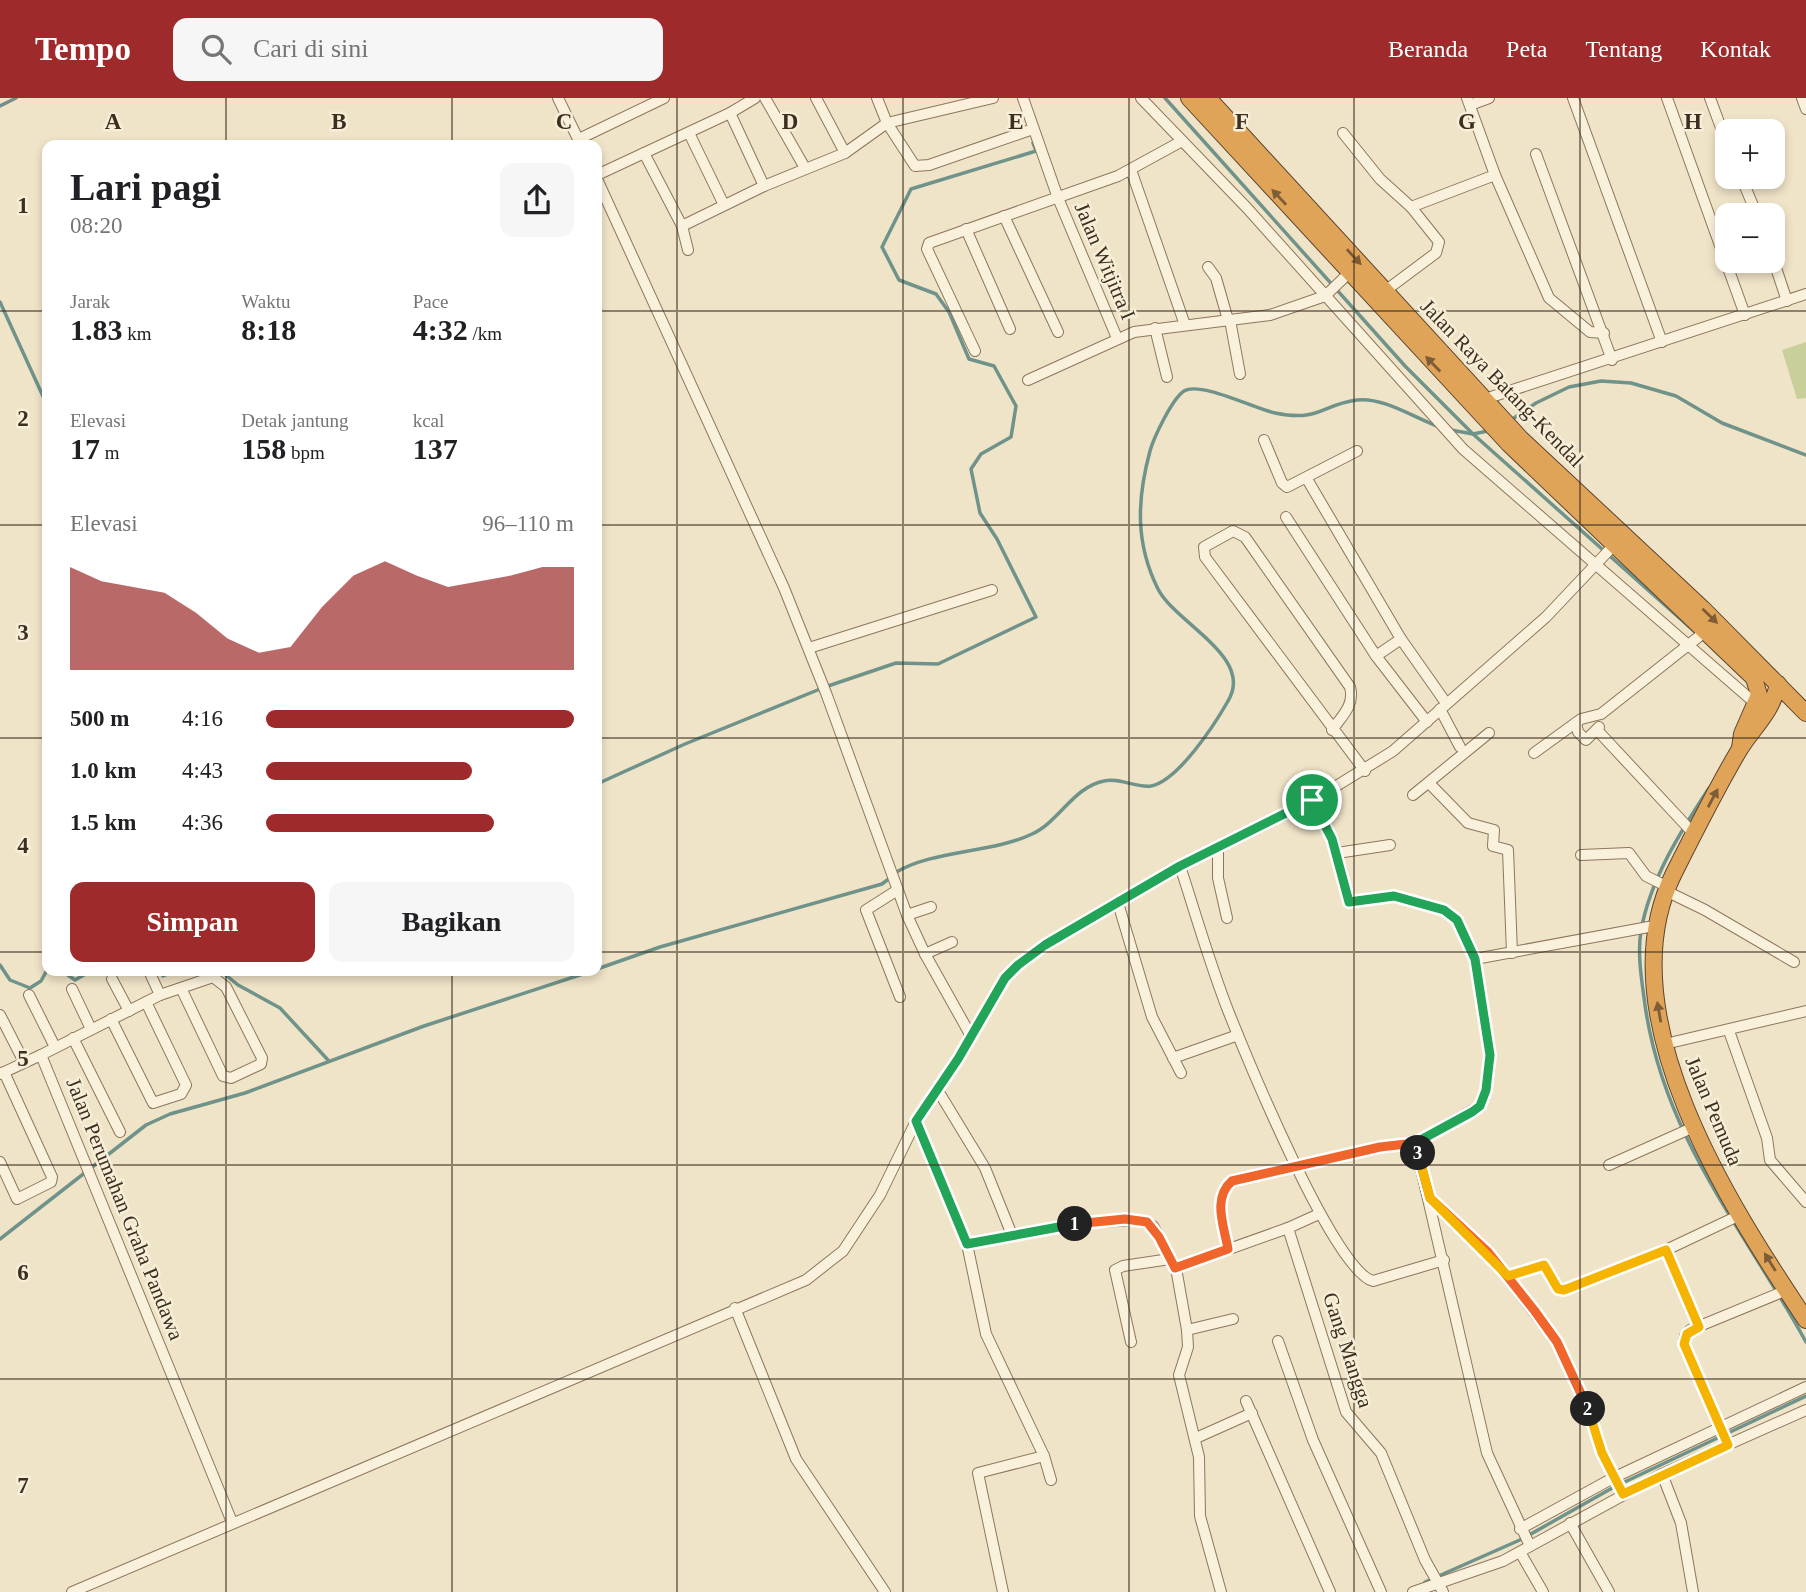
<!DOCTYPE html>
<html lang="id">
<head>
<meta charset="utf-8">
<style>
	:root { --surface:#fff; --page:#f6f6f6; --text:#202124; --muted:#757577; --accent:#9e2a2b }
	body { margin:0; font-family:Georgia,serif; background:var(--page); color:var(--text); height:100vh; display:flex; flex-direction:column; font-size:26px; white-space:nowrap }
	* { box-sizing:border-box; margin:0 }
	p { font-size:23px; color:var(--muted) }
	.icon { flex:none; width:38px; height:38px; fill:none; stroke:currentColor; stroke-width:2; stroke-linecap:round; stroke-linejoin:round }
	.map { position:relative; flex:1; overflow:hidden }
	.panel { position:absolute; left:42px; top:42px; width:560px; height:836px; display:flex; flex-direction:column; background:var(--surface); border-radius:14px; box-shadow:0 4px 10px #0003 }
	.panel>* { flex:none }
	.buttons { position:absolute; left:1715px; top:21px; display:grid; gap:14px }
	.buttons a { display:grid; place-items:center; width:70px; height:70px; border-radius:14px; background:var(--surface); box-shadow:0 4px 10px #0003; font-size:35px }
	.pin { position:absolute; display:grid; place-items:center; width:60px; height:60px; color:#fff; margin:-30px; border:4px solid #fff; border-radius:50%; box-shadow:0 2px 7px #0007 }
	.km { position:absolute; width:35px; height:35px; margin:-18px; border-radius:50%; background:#222; color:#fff; font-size:19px; line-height:35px; text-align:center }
	.round { display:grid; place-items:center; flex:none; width:74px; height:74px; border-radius:14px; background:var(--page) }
	.summary { display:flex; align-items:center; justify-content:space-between; height:119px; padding:0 28px }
	h1 { font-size:38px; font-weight:700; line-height:52px }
	.metrics { display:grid; grid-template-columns:repeat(3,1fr); gap:10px; height:119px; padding:7px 28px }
	.metrics div { display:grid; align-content:center }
	.metrics b { font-size:30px; font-weight:700 }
	.metrics small { font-size:19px; font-weight:400 }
	.metrics p { font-size:19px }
	.chart { height:196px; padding:14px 28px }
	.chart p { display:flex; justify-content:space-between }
	.chart svg { width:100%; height:126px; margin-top:7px; fill:var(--accent); opacity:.7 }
	.button { display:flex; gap:14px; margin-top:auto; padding:14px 28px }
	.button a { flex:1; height:80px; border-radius:14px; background:var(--accent); color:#fff; font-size:28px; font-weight:700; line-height:80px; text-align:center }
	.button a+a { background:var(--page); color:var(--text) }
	ul { padding:0 28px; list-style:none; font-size:23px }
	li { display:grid; grid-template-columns:112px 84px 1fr; align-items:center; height:52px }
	li i { height:18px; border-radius:9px; background:var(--accent) }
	header { display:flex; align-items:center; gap:42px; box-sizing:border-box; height:98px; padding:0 35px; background:var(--accent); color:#fff }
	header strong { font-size:33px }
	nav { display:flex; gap:38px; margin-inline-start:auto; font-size:24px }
	.search { width:490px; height:63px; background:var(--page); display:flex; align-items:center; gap:18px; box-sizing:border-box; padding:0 24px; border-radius:14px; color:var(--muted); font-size:26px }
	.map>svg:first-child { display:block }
	.green { fill:#c9cf9b }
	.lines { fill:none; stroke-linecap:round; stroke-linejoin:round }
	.stream { stroke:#6f938a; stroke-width:3.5 }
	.minor-casing { stroke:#8d765c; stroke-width:12 }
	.highway-casing { stroke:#5b4430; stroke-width:18 }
	.minor { stroke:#faf1dc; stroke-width:10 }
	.highway { stroke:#e0a458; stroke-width:16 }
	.oneway { fill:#7e5d36 }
	.split-1-casing { stroke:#fff; stroke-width:14 }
	.split-2-casing { stroke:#fff; stroke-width:14 }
	.split-3-casing { stroke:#fff; stroke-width:14 }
	.split-4-casing { stroke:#fff; stroke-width:14 }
	.split-1 { stroke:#22a559; stroke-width:9 }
	.split-2 { stroke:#f0652b; stroke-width:9 }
	.split-3 { stroke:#f5b400; stroke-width:9 }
	.split-4 { stroke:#22a559; stroke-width:9 }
	.grid { fill:none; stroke:#3d2e20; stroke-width:2; stroke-opacity:0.55 }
	.labels { text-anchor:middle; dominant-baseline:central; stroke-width:5; stroke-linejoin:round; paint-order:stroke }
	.street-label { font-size:21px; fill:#3d2e20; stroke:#f7eed8 }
	.grid-label { font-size:23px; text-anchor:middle; font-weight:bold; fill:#3d2e20; stroke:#f7eed8; stroke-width:5; stroke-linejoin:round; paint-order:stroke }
</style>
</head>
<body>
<header>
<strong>Tempo</strong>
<div class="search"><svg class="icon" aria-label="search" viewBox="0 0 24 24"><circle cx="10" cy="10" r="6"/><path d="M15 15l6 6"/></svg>Cari di sini</div>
<nav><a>Beranda</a><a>Peta</a><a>Tentang</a><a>Kontak</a></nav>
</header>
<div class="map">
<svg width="1806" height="1494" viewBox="0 0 1806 1494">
	<rect width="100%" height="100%" fill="#f0e4c8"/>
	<path class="green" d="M 1806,244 L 1806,300 L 1797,301 L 1782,252 Z"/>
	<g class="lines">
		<g class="stream">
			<path d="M 1165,0 L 1405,268 L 1473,336 L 1694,533"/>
			<path d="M 0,8 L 16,0"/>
			<path d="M 0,204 L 47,307"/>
			<path d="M 1511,322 L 1536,305 L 1569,289 L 1601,283 L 1631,285 L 1676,298 L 1722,325 L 1806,357"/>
			<path d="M 1451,332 L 1473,336 L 1488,333"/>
			<path d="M 597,686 L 685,646 L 825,589 L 896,565 L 938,566 L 1036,519 L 997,441 L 980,415 L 971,371 L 981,356 L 1011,339 L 1016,308 L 994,268 L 969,261 L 949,214 L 936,196 L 899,182 L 882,149 L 911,91 L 1036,53 L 1033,45"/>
			<path d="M 1709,690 C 1681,733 1650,781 1641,833 C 1637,856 1642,884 1645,907 C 1664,1040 1744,1131 1806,1244"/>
			<path d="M 895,775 C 931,752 993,755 1032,736 C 1059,724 1073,689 1104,683 C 1119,679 1135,690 1151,688 C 1178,683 1215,626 1228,603 C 1255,559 1175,525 1158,491 C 1135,445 1137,401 1150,353 C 1154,339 1172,301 1184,293 C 1201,283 1255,311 1275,315 C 1320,324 1320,307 1357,302 C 1383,299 1413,319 1437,328"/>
			<path d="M 0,867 L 10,882 L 30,890 L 41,883 L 47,872"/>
			<path d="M 597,871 L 660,849 L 882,786 L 890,780"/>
			<path d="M 62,873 L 75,882 L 91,873"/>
			<path d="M 159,873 L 163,878 L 174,873"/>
			<path d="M 221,873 L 238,887 L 280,910 L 328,962"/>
			<path d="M 0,1141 L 146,1027 L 170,1016 L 245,995 L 424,928 L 592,873"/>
			<path d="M 1425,1484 L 1522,1441 L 1614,1389 L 1806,1298"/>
		</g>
		<g class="minor-casing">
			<g id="minor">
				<path d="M 558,0 L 581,47"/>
				<path d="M 765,0 L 805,70"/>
				<path d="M 816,0 L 845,55"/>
				<path d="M 877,0 L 887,25 L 915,68 L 929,67 L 1033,31"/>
				<path d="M 1023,0 L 1058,100 L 1117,240"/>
				<path d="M 1141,0 L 1247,110 L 1463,351 L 1756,606"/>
				<path d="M 1467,0 L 1495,77 L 1549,200 L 1590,234 L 1604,235"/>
				<path d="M 1573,0 L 1662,244"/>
				<path d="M 1667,0 L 1745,217"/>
				<path d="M 1710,0 L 1727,46"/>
				<path d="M 1802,0 L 1806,11"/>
				<path d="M 1470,7 L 1489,0"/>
				<path d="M 730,15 L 764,88"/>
				<path d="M 689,35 L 724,107"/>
				<path d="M 1343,35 L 1380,81 L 1411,109 L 1439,144 L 1436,155 L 1385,193"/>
				<path d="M 579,41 L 664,0"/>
				<path d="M 644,55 L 682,128 L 688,152"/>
				<path d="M 1536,56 L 1612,262"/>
				<path d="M 1131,72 L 1185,227"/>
				<path d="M 597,77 L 730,15 L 755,0"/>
				<path d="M 1741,79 L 1757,117"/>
				<path d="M 597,81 L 784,490 L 826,595 L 907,817 L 925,856 L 971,938"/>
				<path d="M 1411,109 L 1495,77"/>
				<path d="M 1004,118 L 1058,234"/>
				<path d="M 682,128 L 764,88 L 845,55 L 887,25 L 993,0"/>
				<path d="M 966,131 L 1010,231"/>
				<path d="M 1773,161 L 1787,203"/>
				<path d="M 1208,169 L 1216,180 L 1228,222"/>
				<path d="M 1230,222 L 1240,276"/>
				<path d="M 1155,230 L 1167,279"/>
				<path d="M 975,253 L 927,151 L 929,145 L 1118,78 L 1182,43"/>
				<path d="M 1028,282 L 1134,234 L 1270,217 L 1325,198 L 1349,175"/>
				<path d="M 1485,301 L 1806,196"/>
				<path d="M 1264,342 L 1282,385 L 1287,389 L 1357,353"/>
				<path d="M 1307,381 L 1401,541"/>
				<path d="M 1286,419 L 1376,558 L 1401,541 L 1446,605"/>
				<path d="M 809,550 L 992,492"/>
				<path d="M 1376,558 L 1427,624"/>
				<path d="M 1440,611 L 1460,649"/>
				<path d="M 1576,625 L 1578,634 L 1586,642 L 1599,629"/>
				<path d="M 1332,632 C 1342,618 1355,607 1350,589 L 1245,439 L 1233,433 L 1204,449 L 1205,459 L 1365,673"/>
				<path d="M 1598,633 L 1694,736"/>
				<path d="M 1534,655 L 1581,621 L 1601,616 L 1706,533"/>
				<path d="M 1429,685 L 1468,725 L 1494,732 L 1493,748 L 1508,752 L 1512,855"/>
				<path d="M 1413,697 L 1489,635"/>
				<path d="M 1312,703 L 1333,741 L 1349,804 L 1394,798 L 1444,812 L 1457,822 L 1475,861 L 1490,956 L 1486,992 L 1480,1008 L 1415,1045 L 1487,1355 L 1530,1448"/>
				<path d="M 1218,749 L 1218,780 L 1227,820"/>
				<path d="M 1337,755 L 1390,747"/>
				<path d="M 1581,757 L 1629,755 L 1646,778 L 1668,789"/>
				<path d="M 1180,768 C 1196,817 1210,867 1229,915 C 1247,960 1334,1173 1373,1183 L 1444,1162"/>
				<path d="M 896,793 L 866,812 L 900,899"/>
				<path d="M 1666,793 L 1705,812 L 1794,864"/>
				<path d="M 1118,805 L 1152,919 L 1181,975"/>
				<path d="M 907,817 L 931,809"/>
				<path d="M 925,856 L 952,844"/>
				<path d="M 1475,861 L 1654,828"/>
				<path d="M 149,873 L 160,897"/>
				<path d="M 112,881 L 129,913"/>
				<path d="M 181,890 L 223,978 L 231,980 L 261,966 L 262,960 L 226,889 L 213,879 L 160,897 L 41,957 L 232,1424"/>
				<path d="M 72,891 L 91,931"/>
				<path d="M 29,897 L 55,949"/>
				<path d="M 0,917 L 24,964"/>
				<path d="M 111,921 L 153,1005 L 181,996 L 186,987 L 146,904"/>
				<path d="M 1729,933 L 1767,1040 L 1770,1062 L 1806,1104"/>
				<path d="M 73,940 L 120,1034"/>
				<path d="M 1665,946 L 1806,913"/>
				<path d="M 1173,960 L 1238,937"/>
				<path d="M 0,976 L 41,957"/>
				<path d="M 937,991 L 985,1070 L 1012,1137 L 1078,1125 L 1139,1122 L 1153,1128 L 1176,1170 L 1187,1232 L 1188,1249 L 1179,1277 L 1199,1359 L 1200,1418 L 1221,1494"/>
				<path d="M 916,1023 L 967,1146 L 986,1236 L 1044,1358 L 1051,1382"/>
				<path d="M 0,1064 L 17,1101 L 51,1084 L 52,1079 L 4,974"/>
				<path d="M 1609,1067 L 1694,1029"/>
				<path d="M 1431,1101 L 1488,1154 L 1557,1244 L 1589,1313 L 1602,1355 L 1623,1396"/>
				<path d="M 1319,1116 L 1288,1130 L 1346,1314 L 1381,1355 L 1425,1462 L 1443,1494"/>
				<path d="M 967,1146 L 1012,1137"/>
				<path d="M 1228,1151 C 1224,1128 1212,1100 1232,1083 L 1380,1049 L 1415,1045"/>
				<path d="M 1666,1152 L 1699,1229"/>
				<path d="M 1176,1170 L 1288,1130"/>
				<path d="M 1508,1178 L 1544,1167 L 1558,1191 L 1564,1192 L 1666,1152 L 1740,1117"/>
				<path d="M 735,1210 L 796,1361 L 885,1494"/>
				<path d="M 1187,1232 L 1233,1221"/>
				<path d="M 1278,1243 L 1313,1342 L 1381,1494"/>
				<path d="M 1131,1244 L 1115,1172 L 1123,1168 L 1170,1161"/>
				<path d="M 1246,1303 L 1330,1494"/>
				<path d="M 1724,1338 L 1684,1246 L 1685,1238 L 1690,1232 L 1787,1192"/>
				<path d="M 1196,1340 L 1252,1315"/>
				<path d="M 1662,1376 L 1681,1425 L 1693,1494"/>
				<path d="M 1570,1425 L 1609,1494"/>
				<path d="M 1520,1431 L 1613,1380 L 1806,1289"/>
				<path d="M 1520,1454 L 1543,1494"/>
				<path d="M 72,1494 L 806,1182 L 843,1153 L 880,1097 L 916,1023 L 958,961 L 1005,880 L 1018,867 L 1045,847 L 1180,768 L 1312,703 L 1393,653 L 1546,519 L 1615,446"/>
				<path d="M 1003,1494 L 978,1375 L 1044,1358"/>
				<path d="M 1413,1494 L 1503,1463 L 1662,1376 L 1806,1312"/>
			</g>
		</g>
		<g class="highway-casing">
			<g id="highway">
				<path d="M 1189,0 L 1509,346 L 1754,580 L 1759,597 L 1742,636 L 1740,650"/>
				<path d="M 1208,0 L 1520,340 L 1703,511 L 1806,615"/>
				<path d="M 1778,586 C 1772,615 1752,630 1738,654 C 1715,693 1694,735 1674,775 C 1604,915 1730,1108 1806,1222"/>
			</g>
		</g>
		<use href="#minor" class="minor"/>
		<use href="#highway" class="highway"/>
	</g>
	<defs><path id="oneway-solid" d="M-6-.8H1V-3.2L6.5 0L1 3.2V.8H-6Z" transform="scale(1.75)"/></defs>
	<g class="oneway">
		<use href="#oneway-solid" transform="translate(1279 99) rotate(-133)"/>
		<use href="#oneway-solid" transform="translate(1354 159) rotate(47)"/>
		<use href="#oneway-solid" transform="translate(1433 266) rotate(-134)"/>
		<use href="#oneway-solid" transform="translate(1710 518) rotate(44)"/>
		<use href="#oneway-solid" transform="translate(1713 700) rotate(-62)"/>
		<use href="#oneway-solid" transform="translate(1659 914) rotate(-100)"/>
		<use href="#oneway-solid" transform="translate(1770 1164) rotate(-122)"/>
	</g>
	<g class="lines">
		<g class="split-1-casing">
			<path id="split-1" d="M 1075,1126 L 967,1146 L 916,1023 L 958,961 L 1005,880 L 1018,867 L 1045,847 L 1180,768 L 1312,702"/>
		</g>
		<g class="split-2-casing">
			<path id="split-2" d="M 1075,1126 L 1125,1121 L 1147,1124 L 1159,1139 L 1175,1170 L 1228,1151 C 1224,1128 1212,1100 1232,1083 L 1380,1049 L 1415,1045 L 1430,1100 L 1488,1154 L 1534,1212 L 1557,1244 L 1588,1311"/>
		</g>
		<g class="split-3-casing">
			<path id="split-3" d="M 1418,1055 L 1430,1100 L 1508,1178 L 1544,1167 L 1558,1191 L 1564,1192 L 1666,1152 L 1699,1229 L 1687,1236 L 1684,1246 L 1728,1347 L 1623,1396 L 1602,1355 L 1588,1311"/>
		</g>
		<g class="split-4-casing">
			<path id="split-4" d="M 1312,702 L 1332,741 L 1349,804 L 1394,798 L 1444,812 L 1457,822 L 1475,861 L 1490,957 L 1486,992 L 1480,1008 L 1472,1014 L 1415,1045 L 1418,1055"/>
		</g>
		<use href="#split-1" class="split-1"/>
		<use href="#split-2" class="split-2"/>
		<use href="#split-3" class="split-3"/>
		<use href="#split-4" class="split-4"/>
	</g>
	<path class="grid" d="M 226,0 L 226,47M 452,0 L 452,47M 677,0 L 677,1494M 903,0 L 903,1494M 1129,0 L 1129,1494M 1354,0 L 1354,1494M 1580,0 L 1580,1494M 0,213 L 47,213M 597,213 L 1806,213M 0,427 L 47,427M 597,427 L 1806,427M 0,640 L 47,640M 597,640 L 1806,640M 0,854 L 47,854M 597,854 L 1806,854M 226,873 L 226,1494M 452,873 L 452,1494M 0,1067 L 1806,1067M 0,1281 L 1806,1281"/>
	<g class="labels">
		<g class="street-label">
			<text transform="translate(1105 163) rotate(67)">Jalan Witjitra I</text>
			<text transform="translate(1502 285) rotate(46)">Jalan Raya Batang-Kendal</text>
			<text transform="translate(1714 1013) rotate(67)">Jalan Pemuda</text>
			<text transform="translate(125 1111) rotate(68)">Jalan Perumahan Graha Pandawa</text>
			<text transform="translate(1348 1252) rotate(72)">Gang Mangga</text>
		</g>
	</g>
	<g class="grid-label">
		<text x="113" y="31">A</text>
		<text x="339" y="31">B</text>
		<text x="564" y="31">C</text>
		<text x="790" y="31">D</text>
		<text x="1016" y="31">E</text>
		<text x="1242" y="31">F</text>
		<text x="1467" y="31">G</text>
		<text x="1693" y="31">H</text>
		<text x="23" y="115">1</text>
		<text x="23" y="328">2</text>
		<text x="23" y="542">3</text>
		<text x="23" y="755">4</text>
		<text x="23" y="968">5</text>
		<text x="23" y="1182">6</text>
		<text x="23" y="1395">7</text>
	</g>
</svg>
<div class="buttons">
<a>+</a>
<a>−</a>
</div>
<div class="pin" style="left:1312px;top:702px;background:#1e9e55"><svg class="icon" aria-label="arrive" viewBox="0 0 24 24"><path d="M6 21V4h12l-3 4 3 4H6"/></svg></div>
<b class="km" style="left:1075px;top:1126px">1</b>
<b class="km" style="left:1588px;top:1311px">2</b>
<b class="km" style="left:1418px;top:1055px">3</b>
<section class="panel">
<div class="summary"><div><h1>Lari pagi</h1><p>08:20</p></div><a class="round"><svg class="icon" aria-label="share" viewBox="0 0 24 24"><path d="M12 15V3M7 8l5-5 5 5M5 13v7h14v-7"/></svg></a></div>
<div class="metrics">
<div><p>Jarak</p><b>1.83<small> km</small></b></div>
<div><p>Waktu</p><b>8:18</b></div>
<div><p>Pace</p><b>4:32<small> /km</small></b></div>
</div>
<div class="metrics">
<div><p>Elevasi</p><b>17<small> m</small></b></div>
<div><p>Detak jantung</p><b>158<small> bpm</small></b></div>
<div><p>kcal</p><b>137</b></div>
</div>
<div class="chart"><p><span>Elevasi</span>96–110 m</p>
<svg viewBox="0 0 160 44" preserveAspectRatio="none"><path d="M0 44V8L10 13L20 15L30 17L40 24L50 33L60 38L70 36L80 22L90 11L100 6L110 11L120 15L130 13L140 11L150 8L160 8V44z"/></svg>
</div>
<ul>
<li><b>500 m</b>4:16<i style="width:100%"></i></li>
<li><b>1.0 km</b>4:43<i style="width:67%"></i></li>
<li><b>1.5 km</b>4:36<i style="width:74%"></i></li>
</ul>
<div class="button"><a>Simpan</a><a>Bagikan</a></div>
</section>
</div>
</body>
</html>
